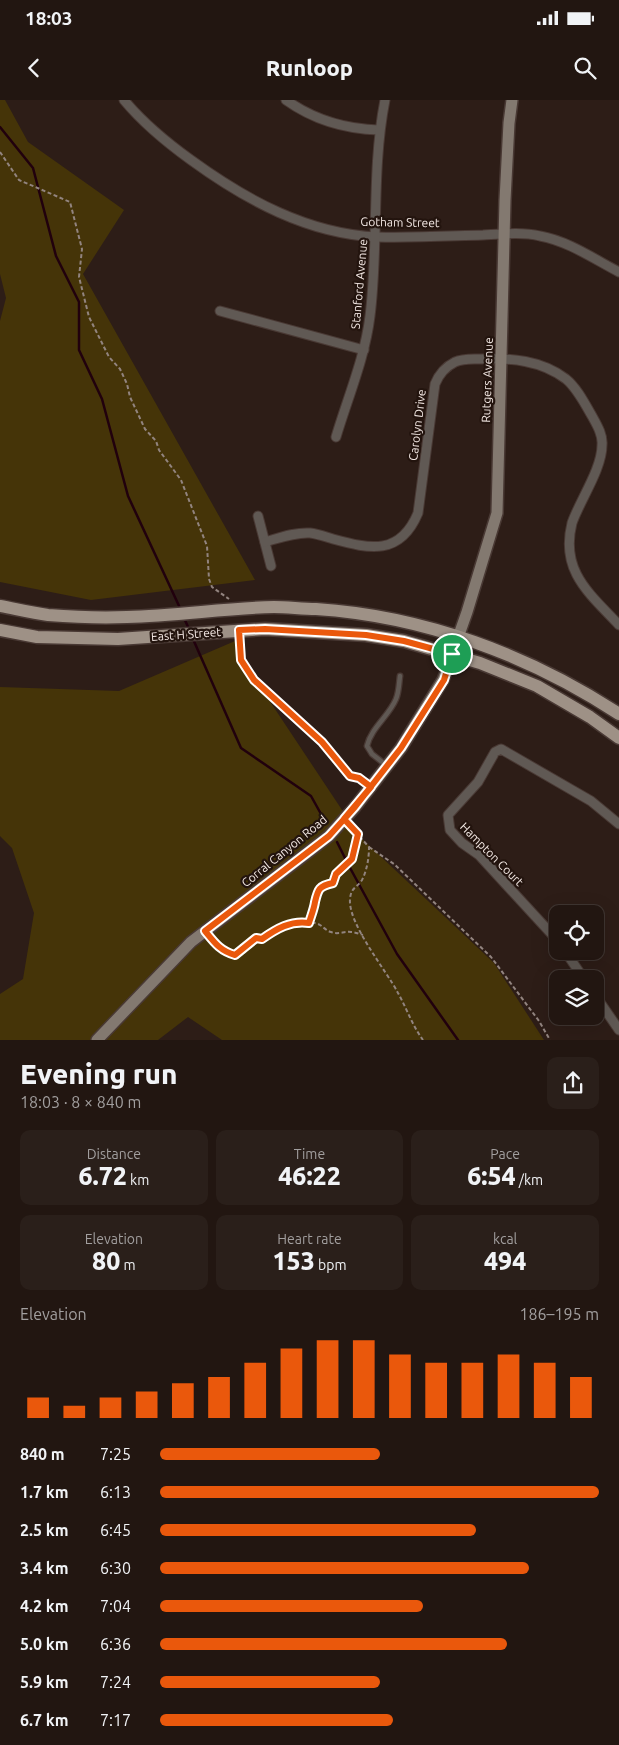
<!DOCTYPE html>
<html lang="en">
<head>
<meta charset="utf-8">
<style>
	:root { --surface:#221611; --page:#2a1f1a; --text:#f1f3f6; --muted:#a29f9f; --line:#3f3531; --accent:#ea580c }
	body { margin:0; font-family:Ubuntu,sans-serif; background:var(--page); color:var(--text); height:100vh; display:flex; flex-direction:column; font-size:19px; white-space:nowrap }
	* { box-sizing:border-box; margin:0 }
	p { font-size:16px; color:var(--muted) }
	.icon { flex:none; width:28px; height:28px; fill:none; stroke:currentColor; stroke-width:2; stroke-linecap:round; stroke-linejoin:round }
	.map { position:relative; height:940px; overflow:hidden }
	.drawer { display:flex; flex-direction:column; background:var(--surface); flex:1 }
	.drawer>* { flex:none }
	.controls { position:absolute; left:549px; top:805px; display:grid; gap:10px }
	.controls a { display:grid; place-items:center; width:55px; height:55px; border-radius:10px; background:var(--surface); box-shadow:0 5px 20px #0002,0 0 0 1px var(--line); font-size:25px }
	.pin { position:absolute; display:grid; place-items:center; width:42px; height:42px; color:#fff; margin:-21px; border:2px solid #fff; border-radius:50%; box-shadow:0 1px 5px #0007 }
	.round { display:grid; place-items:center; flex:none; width:52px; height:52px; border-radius:10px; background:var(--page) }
	.summary { display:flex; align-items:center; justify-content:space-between; height:85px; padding:0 20px }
	h1 { font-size:28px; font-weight:800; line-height:38px }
	.stats { display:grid; grid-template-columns:repeat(3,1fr); gap:8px; height:85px; padding:5px 20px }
	.stats div { display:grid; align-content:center; border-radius:10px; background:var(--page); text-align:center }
	.stats b { font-size:25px; font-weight:800 }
	.stats small { font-size:14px; font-weight:400 }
	.stats p { font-size:14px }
	.chart { height:140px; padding:10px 20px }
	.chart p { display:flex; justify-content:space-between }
	.chart svg { width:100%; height:90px; margin-top:5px; stroke:var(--accent); stroke-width:6 }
	ul { padding:0 20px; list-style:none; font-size:16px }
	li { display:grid; grid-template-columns:80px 60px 1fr; align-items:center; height:38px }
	li i { height:12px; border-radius:6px; background:var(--accent) }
	.status { display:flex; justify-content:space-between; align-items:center; height:35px; padding:0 25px; background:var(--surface); direction:ltr }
	.status svg { height:14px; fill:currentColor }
	header { display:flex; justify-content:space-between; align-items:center; height:65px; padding:0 20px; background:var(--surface); font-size:22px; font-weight:800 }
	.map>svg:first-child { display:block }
	.green { fill:#453408 }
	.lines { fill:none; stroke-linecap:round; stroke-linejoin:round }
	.stream { stroke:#21000d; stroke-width:2.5 }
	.service-casing { stroke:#493934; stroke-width:7 }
	.minor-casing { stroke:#493934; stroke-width:11 }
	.secondary-casing { stroke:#493934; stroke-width:14 }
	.primary-casing { stroke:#493934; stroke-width:15 }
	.path { stroke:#92847f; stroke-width:2; stroke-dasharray:4 2.5; stroke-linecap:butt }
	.service { stroke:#605954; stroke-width:4.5 }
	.minor { stroke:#605954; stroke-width:9 }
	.secondary { stroke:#837970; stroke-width:11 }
	.primary { stroke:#9e9186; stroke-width:12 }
	.route-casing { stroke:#fff; stroke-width:10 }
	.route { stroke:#ea580c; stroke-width:6 }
	.labels { text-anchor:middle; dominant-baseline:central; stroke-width:4.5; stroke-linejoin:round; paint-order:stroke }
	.street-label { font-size:12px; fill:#f3e8e4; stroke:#23140e }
</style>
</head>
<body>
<div class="status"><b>18:03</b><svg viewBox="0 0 49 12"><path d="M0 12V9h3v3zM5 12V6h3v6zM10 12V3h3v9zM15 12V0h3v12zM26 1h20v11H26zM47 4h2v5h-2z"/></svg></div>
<header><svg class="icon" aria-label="back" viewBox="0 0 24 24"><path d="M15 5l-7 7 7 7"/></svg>Runloop<svg class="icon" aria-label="search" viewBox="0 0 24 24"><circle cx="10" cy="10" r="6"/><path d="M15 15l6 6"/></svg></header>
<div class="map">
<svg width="619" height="940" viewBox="0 0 619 940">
	<rect width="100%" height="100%" fill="#2d1d17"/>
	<g class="green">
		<path d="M 0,0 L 5,0 L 28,42 L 124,110 L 83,174 L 255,480 L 91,500 L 0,482 L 0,221 L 6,198 L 0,174 Z"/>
		<path d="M 235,541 L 263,591 L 360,737 L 494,863 L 544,940 L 222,940 L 188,917 L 158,940 L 0,940 L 0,894 L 23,879 L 34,813 L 12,748 L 0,736 L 0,587 L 119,591 Z"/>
	</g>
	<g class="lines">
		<g class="stream">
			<path d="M 0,27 L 33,68 L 56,156 L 79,202 L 79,250 L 102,299 L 128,396 L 180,508"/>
			<path d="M 184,518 L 189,529"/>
			<path d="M 193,539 L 241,648 L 311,696 L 326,723"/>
			<path d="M 337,742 L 346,760"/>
			<path d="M 349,766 L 397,854 L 458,940"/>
		</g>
		<g class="service-casing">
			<path id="service" d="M 386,665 L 372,654 L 367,646 C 371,628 389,616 396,599 C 399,592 399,583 400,576"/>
		</g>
		<g class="minor-casing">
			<g id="minor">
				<path d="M 124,0 C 144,24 166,42 191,60 C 246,100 308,134 377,137 C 413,138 448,136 483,135 C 502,134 522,132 540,136 C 568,141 594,159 619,172"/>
				<path d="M 286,0 C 314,20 345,29 379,30"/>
				<path d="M 220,211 L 364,250"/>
				<path d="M 336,337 C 348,297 365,257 370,216 C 379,145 371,71 385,0"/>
				<path d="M 258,416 L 271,466"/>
				<path d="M 265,442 C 279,438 295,432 310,433 C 318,434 326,437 333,439 C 370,449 400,456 418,413 L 435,284 C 439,274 445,267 455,262 C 463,258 473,259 481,259 C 511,258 541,260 566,279 C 577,288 585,304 592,316 C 597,325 603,335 602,345 C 602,369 580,400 572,423 C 560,471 589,493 619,525"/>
				<path d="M 558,841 L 479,755 L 462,743 L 450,730 L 448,715 L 478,682 L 495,652 L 501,649 L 591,701 L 619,724"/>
				<path d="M 565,851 L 584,879"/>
				<path d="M 595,895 L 619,930"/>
			</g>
		</g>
		<g class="secondary-casing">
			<path id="secondary" d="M 97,940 L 191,842 L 329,736 L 355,707 L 401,648 L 443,580 L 467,512 L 497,413 L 505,100 L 509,23 L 512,0"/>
		</g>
		<g class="primary-casing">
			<g id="primary">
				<path d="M 0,506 C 16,509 32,513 48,515 C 74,517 101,518 127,517 C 177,516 225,508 274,507 C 288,507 302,509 316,509 C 424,516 529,555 619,614"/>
				<path d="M 0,530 L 37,537 L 118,539 L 265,529 L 366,535 L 404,541 L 480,563 L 537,586 L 590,617 L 619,638"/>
			</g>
		</g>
		<g class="path">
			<path d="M 0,52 L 19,80 L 70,102 L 82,149 L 79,177 L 89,217 L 109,257 L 120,269 L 127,284 L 130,297 L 145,329 L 156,341 L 159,350 L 181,380 L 207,446 L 209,479 L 212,487 L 229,499"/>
			<path d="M 239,541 L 241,560 L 254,580 L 323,642 L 350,676 L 363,681"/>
			<path d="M 351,727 L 369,747 C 369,758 367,770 362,780 C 357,788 351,787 350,799 C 348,824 386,870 398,893 C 407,909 412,925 423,940"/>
			<path d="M 369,747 L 394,764 L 491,857 L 539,921 L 550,940"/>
			<path d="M 309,823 C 311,816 314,809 315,802 C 318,789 319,786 333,783 L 336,775 L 352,759 L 358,735"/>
			<path d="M 211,838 C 218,847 223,852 235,855 L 256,838 L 262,839 C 278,828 297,817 318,824 C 323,826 326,831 331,832 C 338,835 344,831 351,832 C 355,832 359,834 363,835"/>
		</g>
		<use href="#service" class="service"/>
		<use href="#minor" class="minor"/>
		<use href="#secondary" class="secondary"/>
		<use href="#primary" class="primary"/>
	</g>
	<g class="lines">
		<g class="route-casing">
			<path id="route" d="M 452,554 L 444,580 L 401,648 L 355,707 L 329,736 L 205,831 C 214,842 220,851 235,855 L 256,838 L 262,839 C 276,829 291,820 309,823 C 311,816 314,809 315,802 C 318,789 319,786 333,783 L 336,774 L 352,759 L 358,734 L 344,719 L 371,687 L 359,678 L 350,676 L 322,642 L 254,580 L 241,560 L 239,530 L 265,529 L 366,535 L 404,541 L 452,554"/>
		</g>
		<use href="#route" class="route"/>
	</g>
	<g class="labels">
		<g class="street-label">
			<text transform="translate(400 122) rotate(1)">Gotham Street</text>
			<text transform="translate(359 184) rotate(-85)">Stanford Avenue</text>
			<text transform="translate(487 280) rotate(-88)">Rutgers Avenue</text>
			<text transform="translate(417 325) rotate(-83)">Carolyn Drive</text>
			<text transform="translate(186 534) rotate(-4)">East H Street</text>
			<text transform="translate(284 751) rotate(-39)">Corral Canyon Road</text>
			<text transform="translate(492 754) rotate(45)">Hampton Court</text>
		</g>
	</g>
</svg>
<div class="controls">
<a><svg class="icon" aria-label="locate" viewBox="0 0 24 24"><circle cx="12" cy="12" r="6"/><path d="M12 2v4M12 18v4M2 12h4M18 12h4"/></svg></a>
<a><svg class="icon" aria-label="layers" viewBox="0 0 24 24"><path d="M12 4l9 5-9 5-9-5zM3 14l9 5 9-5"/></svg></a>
</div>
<div class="pin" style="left:452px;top:554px;background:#1e9e55"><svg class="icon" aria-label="arrive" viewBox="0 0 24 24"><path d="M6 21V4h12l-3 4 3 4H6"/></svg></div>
</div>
<section class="drawer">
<div class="summary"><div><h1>Evening run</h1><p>18:03 · 8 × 840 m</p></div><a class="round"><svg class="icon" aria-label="share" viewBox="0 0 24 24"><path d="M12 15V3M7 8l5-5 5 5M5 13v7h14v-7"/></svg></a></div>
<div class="stats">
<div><p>Distance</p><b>6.72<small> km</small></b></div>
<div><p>Time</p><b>46:22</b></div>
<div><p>Pace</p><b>6:54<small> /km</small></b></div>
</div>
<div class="stats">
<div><p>Elevation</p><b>80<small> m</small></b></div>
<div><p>Heart rate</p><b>153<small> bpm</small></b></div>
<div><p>kcal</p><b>494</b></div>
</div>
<div class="chart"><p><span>Elevation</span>186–195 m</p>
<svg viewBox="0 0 160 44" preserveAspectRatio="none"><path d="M5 44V34M15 44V38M25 44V34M35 44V31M45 44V27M55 44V24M65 44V17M75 44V10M85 44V6M95 44V6M105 44V13M115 44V17M125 44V17M135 44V13M145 44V17M155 44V24"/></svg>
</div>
<ul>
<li><b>840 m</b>7:25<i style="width:50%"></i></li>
<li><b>1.7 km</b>6:13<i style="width:100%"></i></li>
<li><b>2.5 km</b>6:45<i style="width:72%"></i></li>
<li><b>3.4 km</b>6:30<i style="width:84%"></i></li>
<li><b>4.2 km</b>7:04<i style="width:60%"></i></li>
<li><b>5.0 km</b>6:36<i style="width:79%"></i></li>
<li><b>5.9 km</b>7:24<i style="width:50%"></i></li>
<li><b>6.7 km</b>7:17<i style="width:53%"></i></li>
</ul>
</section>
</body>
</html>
